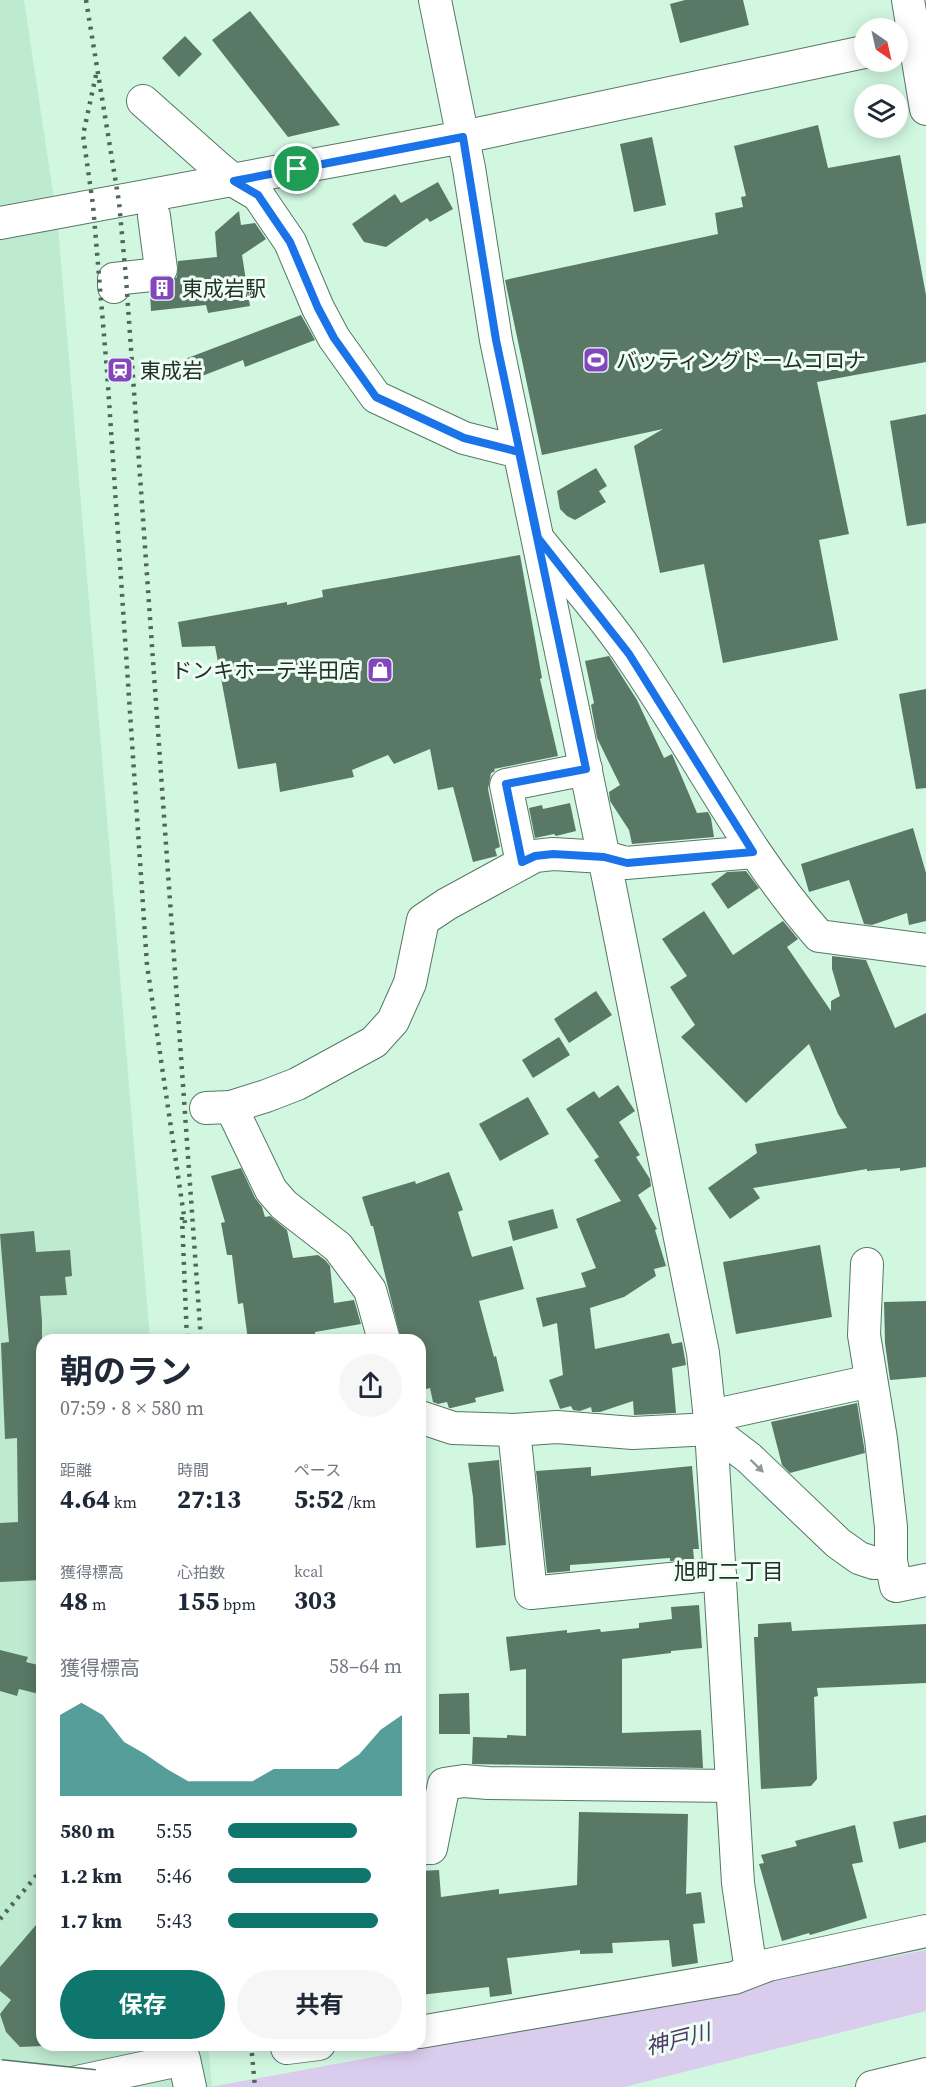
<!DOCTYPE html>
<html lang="ja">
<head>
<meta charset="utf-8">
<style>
	:root { --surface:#fff; --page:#f6f6f7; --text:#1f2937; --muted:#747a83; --accent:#0f766e }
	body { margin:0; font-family:"Source Serif 4","Noto Sans JP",serif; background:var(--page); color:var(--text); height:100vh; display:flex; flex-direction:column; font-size:22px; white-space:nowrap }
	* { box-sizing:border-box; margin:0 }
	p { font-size:20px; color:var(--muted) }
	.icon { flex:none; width:33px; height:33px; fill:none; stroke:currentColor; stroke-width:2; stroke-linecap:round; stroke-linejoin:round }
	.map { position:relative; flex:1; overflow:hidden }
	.sheet { position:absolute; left:36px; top:1334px; width:390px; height:717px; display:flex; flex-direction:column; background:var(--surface); border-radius:18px; box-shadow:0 3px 15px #0003 }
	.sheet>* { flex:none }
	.needle { width:39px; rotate:146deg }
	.tools { position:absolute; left:854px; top:18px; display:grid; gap:12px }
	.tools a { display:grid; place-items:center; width:54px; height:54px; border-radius:50%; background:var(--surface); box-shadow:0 3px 15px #0003; font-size:30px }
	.pin { position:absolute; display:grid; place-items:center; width:51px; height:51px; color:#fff; margin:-26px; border:3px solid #fff; border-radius:50%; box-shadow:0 2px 6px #0007 }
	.round { display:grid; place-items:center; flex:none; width:63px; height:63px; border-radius:32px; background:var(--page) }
	.overview { display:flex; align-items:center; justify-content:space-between; height:102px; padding:0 24px }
	h1 { font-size:33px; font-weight:700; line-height:45px }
	.figures { display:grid; grid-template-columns:repeat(3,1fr); gap:9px; height:102px; padding:6px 24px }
	.figures div { display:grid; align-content:center }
	.figures b { font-size:26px; font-weight:700 }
	.figures small { font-size:16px; font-weight:400 }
	.figures p { font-size:16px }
	.chart { height:168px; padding:12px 24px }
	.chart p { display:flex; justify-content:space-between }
	.chart svg { width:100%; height:108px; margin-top:6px; fill:var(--accent); opacity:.7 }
	.button { display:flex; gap:12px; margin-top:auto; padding:12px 24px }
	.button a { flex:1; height:69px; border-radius:36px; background:var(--accent); color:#fff; font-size:24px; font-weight:700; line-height:69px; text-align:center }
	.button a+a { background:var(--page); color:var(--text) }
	ul { padding:0 24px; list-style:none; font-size:20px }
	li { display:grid; grid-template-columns:96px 72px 1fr; align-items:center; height:45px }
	li i { height:15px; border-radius:8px; background:var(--accent) }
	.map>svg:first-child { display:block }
	.built { fill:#beead0 }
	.water { fill:#dacced }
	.building { fill:#597966 }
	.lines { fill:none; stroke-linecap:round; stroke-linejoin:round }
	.minor-casing { stroke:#557864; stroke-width:34 }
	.minor { stroke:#fff; stroke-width:32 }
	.rail { stroke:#51665a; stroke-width:4.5; stroke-dasharray:3 6; stroke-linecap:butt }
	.major-bridge-casing { stroke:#557864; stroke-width:36; stroke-linecap:butt }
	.major-bridge { stroke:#fff; stroke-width:33 }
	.oneway { fill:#909894 }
	.route-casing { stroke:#fff; stroke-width:12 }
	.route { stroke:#1a73e8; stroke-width:8 }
	.labels { text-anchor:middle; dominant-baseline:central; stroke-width:6; stroke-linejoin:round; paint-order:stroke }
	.poi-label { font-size:21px; fill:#223129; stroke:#effef5; text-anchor:start }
	.neighbourhood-label { font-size:22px; fill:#223129; stroke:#effef5 }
	.water-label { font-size:22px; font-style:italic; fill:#4e3865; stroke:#effef5 }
</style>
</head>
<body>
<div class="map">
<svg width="926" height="2087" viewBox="0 0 926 2087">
	<rect width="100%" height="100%" fill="#d1f7e1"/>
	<path class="built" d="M 0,0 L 24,0 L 58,226 L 150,1339 L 42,1340 L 42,2044 L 208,2045 L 212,2087 L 0,2087 Z"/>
	<path class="water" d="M 926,1950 L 926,2011 L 624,2087 L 210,2087 L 729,1992 L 774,1980 Z"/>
	<g class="building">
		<path d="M 685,0 L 743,0 L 749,25 L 680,43 L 670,4 Z"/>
		<path d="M 250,11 L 340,125 L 288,137 L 212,40 Z"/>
		<path d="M 185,36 L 202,54 L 179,77 L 162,58 Z"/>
		<path d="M 818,125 L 828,168 L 900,155 L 926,295 L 926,362 L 817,382 L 849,534 L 819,540 L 838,640 L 723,663 L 704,564 L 660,573 L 634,446 L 663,429 L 542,455 L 505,280 L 718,234 L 715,213 L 743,207 L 741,197 L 746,196 L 734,146 Z"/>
		<path d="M 652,137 L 666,205 L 634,212 L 620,144 Z"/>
		<path d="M 438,182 L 453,209 L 430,222 L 427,218 L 386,247 L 364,242 L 352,224 L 395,194 L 401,203 Z"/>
		<path d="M 239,211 L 241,225 L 255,223 L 266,239 L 242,255 L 250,306 L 208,313 L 206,305 L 151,311 L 150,293 L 160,290 L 177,277 L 178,261 L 217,257 L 215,232 Z"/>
		<path d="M 301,315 L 315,340 L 245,367 L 243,360 L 192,380 L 185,359 Z"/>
		<path d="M 926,414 L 926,523 L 907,526 L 890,421 Z"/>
		<path d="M 596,468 L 607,486 L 599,491 L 606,502 L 575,520 L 567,516 L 560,509 L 557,491 Z"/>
		<path d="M 520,555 L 542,678 L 540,679 L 558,756 L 494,769 L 495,771 L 491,773 L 488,789 L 500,847 L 495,849 L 497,856 L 473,862 L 453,787 L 438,790 L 430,749 L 394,764 L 388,755 L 352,770 L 354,777 L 280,792 L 276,763 L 238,769 L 215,646 L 182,647 L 178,622 L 287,602 L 287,605 L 323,597 L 322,590 Z"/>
		<path d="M 609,656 L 637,700 L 664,758 L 672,754 L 697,813 L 708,812 L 711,818 L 714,837 L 632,844 L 629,830 L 610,801 L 609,792 L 620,785 L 597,738 L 591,705 L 594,703 L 585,661 Z"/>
		<path d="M 926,689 L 926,788 L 916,789 L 899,694 Z"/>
		<path d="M 570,803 L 576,831 L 556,836 L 554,834 L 535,838 L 529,808 L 542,805 L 543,809 Z"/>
		<path d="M 913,828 L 926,873 L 926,921 L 909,925 L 907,913 L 872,925 L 864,924 L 849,880 L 809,892 L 801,864 Z"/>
		<path d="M 746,871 L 759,888 L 728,909 L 711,884 L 727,872 Z"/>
		<path d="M 704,911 L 733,955 L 783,921 L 798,939 L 787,947 L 831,1011 L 831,1001 L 840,996 L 832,969 L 832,956 L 866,960 L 895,1028 L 926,1013 L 926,1167 L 900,1171 L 900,1168 L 867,1171 L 867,1169 L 753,1188 L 760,1198 L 730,1219 L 708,1188 L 757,1153 L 755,1144 L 847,1128 L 838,1114 L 809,1044 L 746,1103 L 681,1037 L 695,1025 L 670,987 L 687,976 L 662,939 Z"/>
		<path d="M 596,991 L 612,1015 L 569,1043 L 554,1019 Z"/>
		<path d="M 559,1037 L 570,1055 L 533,1078 L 522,1060 Z"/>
		<path d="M 618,1085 L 635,1111 L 619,1122 L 640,1155 L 636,1157 L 650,1179 L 651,1186 L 638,1195 L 657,1229 L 655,1230 L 666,1266 L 654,1269 L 656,1276 L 624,1297 L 590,1308 L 595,1349 L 669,1333 L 672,1344 L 682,1342 L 686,1365 L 672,1368 L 676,1413 L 634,1415 L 633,1401 L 600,1412 L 592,1412 L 591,1407 L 580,1411 L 573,1410 L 571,1406 L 560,1409 L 549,1380 L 563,1375 L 557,1323 L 543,1327 L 536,1298 L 586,1287 L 581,1273 L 596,1268 L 576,1219 L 621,1201 L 594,1160 L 599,1157 L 566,1109 L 594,1091 L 599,1098 Z"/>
		<path d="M 528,1097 L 549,1134 L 500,1161 L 479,1124 Z"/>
		<path d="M 241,1168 L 255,1198 L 262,1207 L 265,1217 L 270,1216 L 287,1230 L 293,1258 L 318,1255 L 325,1260 L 330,1266 L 334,1303 L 354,1300 L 361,1324 L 315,1332 L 316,1340 L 248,1340 L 243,1303 L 238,1304 L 232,1255 L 227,1255 L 221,1223 L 225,1222 L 211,1176 Z"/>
		<path d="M 449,1172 L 463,1210 L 458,1212 L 472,1257 L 512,1246 L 524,1289 L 479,1301 L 494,1357 L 496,1356 L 504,1391 L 475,1398 L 476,1402 L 451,1408 L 449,1408 L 447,1402 L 438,1404 L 433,1402 L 430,1388 L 420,1391 L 420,1340 L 401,1340 L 373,1226 L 371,1226 L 362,1197 L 415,1181 L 416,1184 Z"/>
		<path d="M 553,1209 L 558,1228 L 513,1241 L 508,1221 Z"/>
		<path d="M 34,1231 L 36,1252 L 70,1250 L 72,1276 L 65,1277 L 67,1295 L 40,1296 L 42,1321 L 42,1580 L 0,1582 L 0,1523 L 18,1522 L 17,1438 L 5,1439 L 1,1343 L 9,1342 L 0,1234 Z"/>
		<path d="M 820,1245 L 832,1317 L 736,1334 L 723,1262 Z"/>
		<path d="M 926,1301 L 926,1377 L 890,1380 L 885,1343 L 884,1302 Z"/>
		<path d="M 857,1403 L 865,1453 L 790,1473 L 782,1465 L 771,1422 Z"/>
		<path d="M 499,1460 L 506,1545 L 476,1548 L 473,1497 L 468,1463 Z"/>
		<path d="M 692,1466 L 699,1549 L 693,1549 L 694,1559 L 670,1561 L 670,1558 L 570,1565 L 570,1571 L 547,1573 L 536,1471 L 591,1467 L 591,1476 Z"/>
		<path d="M 699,1605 L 702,1648 L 671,1651 L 671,1653 L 622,1659 L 622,1733 L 701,1730 L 703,1768 L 472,1764 L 473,1737 L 507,1738 L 507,1735 L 526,1736 L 526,1669 L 510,1671 L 506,1637 L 567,1630 L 567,1633 L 600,1629 L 601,1632 L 639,1628 L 639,1623 L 672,1619 L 671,1607 Z"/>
		<path d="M 791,1622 L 792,1631 L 926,1624 L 926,1683 L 817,1688 L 818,1696 L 814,1697 L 817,1779 L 811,1786 L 761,1789 L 754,1637 L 758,1637 L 758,1624 Z"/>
		<path d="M 0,1650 L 28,1657 L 26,1662 L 42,1666 L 42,1683 L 39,1694 L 19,1689 L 17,1696 L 0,1691 Z"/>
		<path d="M 469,1693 L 470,1734 L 439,1734 L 439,1694 Z"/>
		<path d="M 579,1812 L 688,1814 L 686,1894 L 701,1892 L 705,1923 L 693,1924 L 698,1963 L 672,1967 L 669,1940 L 612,1943 L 613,1953 L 580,1954 L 580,1950 L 507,1958 L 512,1994 L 490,1997 L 489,1987 L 420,1995 L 420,1871 L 439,1870 L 441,1897 L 499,1889 L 499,1894 L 577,1885 Z"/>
		<path d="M 926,1815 L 926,1842 L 899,1849 L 893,1822 Z"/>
		<path d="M 855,1825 L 863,1862 L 852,1864 L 867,1918 L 810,1935 L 809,1933 L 782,1941 L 759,1864 L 764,1863 L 761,1855 L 797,1846 L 795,1841 Z"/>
		<path d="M 42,1918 L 42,2046 L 20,2047 L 6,2032 L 0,2014 L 11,2000 L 0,1991 L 0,1967 Z"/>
	</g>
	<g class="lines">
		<g class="minor-casing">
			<g id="minor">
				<path d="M 435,0 L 469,168 L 496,340 L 608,877 L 703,1353 L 711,1429 L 738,1883 L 751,1971"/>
				<path d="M 908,0 L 926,109"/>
				<path d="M 143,101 L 215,165 L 234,181 L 258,195 L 290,242 L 318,308 L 334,338 L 376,397 L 464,438 L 519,452"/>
				<path d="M 0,223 L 463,137 L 864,52"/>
				<path d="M 114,287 L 114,279 L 151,275 L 161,269 L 154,216"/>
				<path d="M 542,544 C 571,580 604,616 630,655 C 695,749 743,849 819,936 L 926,950"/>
				<path d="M 522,863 L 506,785 L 586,769"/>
				<path d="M 231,1107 L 271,1190 L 284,1205 L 338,1247 L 370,1290 L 384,1340"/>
				<path d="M 206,1108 L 231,1107 L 266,1096 L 297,1084 L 374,1042 L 393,1021 L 410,983 L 423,920 L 447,904 L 535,856 L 553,854 L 604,857 L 626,863 L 753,852"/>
				<path d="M 867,1264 L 864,1335 L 881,1439 L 891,1527 L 891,1561"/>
				<path d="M 711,1416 L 871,1381"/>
				<path d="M 420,1417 L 453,1428 L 514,1430 L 557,1427 L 633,1433 L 711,1429 L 749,1458 L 838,1543 L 859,1558 L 874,1563 L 891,1561 L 896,1586 L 926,1580"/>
				<path d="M 514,1430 L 531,1593 L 720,1574"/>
				<path d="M 420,1848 L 431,1848 L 444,1784 L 464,1781 L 488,1783 L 732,1786"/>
				<path d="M 420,2032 L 734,1978 L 768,1965 L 926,1931"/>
				<path d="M 287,2048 L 319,2044"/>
				<path d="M 63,2085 L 184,2059 L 190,2087"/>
				<path d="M 872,2087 L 926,2074"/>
			</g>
		</g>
		<use href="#minor" class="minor"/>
		<g class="rail">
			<path d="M 86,0 L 119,202 L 126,278 L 201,1340"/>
			<path d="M 96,75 L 83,135 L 93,205 L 107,371 L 147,965 L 185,1223"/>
			<path d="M 182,1217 L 187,1340"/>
			<path d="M 0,1919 L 42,1869"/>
			<path d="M 251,2044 L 255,2087"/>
		</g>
		<g class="major-bridge-casing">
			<path id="major-bridge" d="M 0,2077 L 94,2087"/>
		</g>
		<use href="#major-bridge" class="major-bridge"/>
	</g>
	<defs><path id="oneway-solid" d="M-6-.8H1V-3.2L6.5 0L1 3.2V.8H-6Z" transform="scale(1.5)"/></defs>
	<use class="oneway" href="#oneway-solid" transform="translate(757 1466) rotate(44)"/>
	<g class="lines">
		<g class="route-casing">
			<path id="route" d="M 297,169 L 234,181 L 258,195 L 290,242 L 318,308 L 334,338 L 376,397 L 464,438 L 519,452 L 586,769 L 506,784 L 522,862 L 535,856 L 553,854 L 604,857 L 627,863 L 753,852 L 629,654 L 538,538 L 496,340 L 463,137 L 297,169"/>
		</g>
		<use href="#route" class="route"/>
	</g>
	<defs>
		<g id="building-square" transform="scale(1.35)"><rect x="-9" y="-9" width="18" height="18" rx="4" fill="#8346bc" stroke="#effef5"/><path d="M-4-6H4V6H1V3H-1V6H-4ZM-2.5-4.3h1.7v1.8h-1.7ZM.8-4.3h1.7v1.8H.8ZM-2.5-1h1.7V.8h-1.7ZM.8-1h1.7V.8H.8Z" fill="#fff"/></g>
		<g id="stadium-square" transform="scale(1.35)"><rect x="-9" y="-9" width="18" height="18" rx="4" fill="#8346bc" stroke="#effef5"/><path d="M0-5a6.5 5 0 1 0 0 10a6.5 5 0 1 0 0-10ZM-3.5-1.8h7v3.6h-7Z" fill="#fff"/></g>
		<g id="station-square" transform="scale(1.35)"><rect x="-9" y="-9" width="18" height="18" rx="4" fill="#8346bc" stroke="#effef5"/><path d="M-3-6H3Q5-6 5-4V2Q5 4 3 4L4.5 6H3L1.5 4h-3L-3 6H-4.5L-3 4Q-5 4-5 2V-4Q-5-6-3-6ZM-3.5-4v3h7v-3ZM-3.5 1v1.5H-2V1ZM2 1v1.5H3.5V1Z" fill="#fff"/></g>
		<g id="shop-square" transform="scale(1.35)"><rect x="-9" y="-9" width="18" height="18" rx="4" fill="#8346bc" stroke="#effef5"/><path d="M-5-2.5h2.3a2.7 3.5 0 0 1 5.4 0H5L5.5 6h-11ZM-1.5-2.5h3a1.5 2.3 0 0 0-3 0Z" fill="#fff"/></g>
	</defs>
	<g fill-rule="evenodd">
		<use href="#building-square" x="162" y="288"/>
		<use href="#stadium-square" x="596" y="360"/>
		<use href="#station-square" x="120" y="370"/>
		<use href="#shop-square" x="380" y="670"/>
	</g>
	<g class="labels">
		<g class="poi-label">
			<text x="182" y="288">東成岩駅</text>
			<text x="616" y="360">バッティングドームコロナ</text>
			<text x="140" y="370">東成岩</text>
			<text x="360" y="670" text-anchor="end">ドンキホーテ半田店</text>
		</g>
		<g class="neighbourhood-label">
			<text x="729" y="1571">旭町二丁目</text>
		</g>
		<g class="water-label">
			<text transform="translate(678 2039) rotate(-14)">神戸川</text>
		</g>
	</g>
</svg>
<div class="tools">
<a><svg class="needle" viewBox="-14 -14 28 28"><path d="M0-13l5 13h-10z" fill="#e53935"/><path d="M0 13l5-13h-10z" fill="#747a83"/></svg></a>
<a><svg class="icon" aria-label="layers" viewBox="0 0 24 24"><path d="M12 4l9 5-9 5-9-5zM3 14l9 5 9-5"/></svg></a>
</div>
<div class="pin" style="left:297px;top:169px;background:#1e9e55"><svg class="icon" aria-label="arrive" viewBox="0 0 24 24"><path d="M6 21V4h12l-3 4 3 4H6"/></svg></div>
<section class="sheet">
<div class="overview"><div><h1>朝のラン</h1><p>07:59 · 8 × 580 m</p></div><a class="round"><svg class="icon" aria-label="share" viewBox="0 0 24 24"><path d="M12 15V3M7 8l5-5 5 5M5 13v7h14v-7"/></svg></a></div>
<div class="figures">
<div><p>距離</p><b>4.64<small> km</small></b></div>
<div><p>時間</p><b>27:13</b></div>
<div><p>ペース</p><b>5:52<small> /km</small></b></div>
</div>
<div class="figures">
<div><p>獲得標高</p><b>48<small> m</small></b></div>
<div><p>心拍数</p><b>155<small> bpm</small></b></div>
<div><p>kcal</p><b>303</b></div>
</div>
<div class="chart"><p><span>獲得標高</span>58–64 m</p>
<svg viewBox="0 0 160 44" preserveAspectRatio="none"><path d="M0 44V11L10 6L20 11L30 22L40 27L50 33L60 38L70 38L80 38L90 38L100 33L110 33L120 33L130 33L140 27L150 17L160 11V44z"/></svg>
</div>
<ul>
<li><b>580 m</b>5:55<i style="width:74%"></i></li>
<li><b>1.2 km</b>5:46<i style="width:82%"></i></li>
<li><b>1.7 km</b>5:43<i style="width:86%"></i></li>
</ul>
<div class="button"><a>保存</a><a>共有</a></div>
</section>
</div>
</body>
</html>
